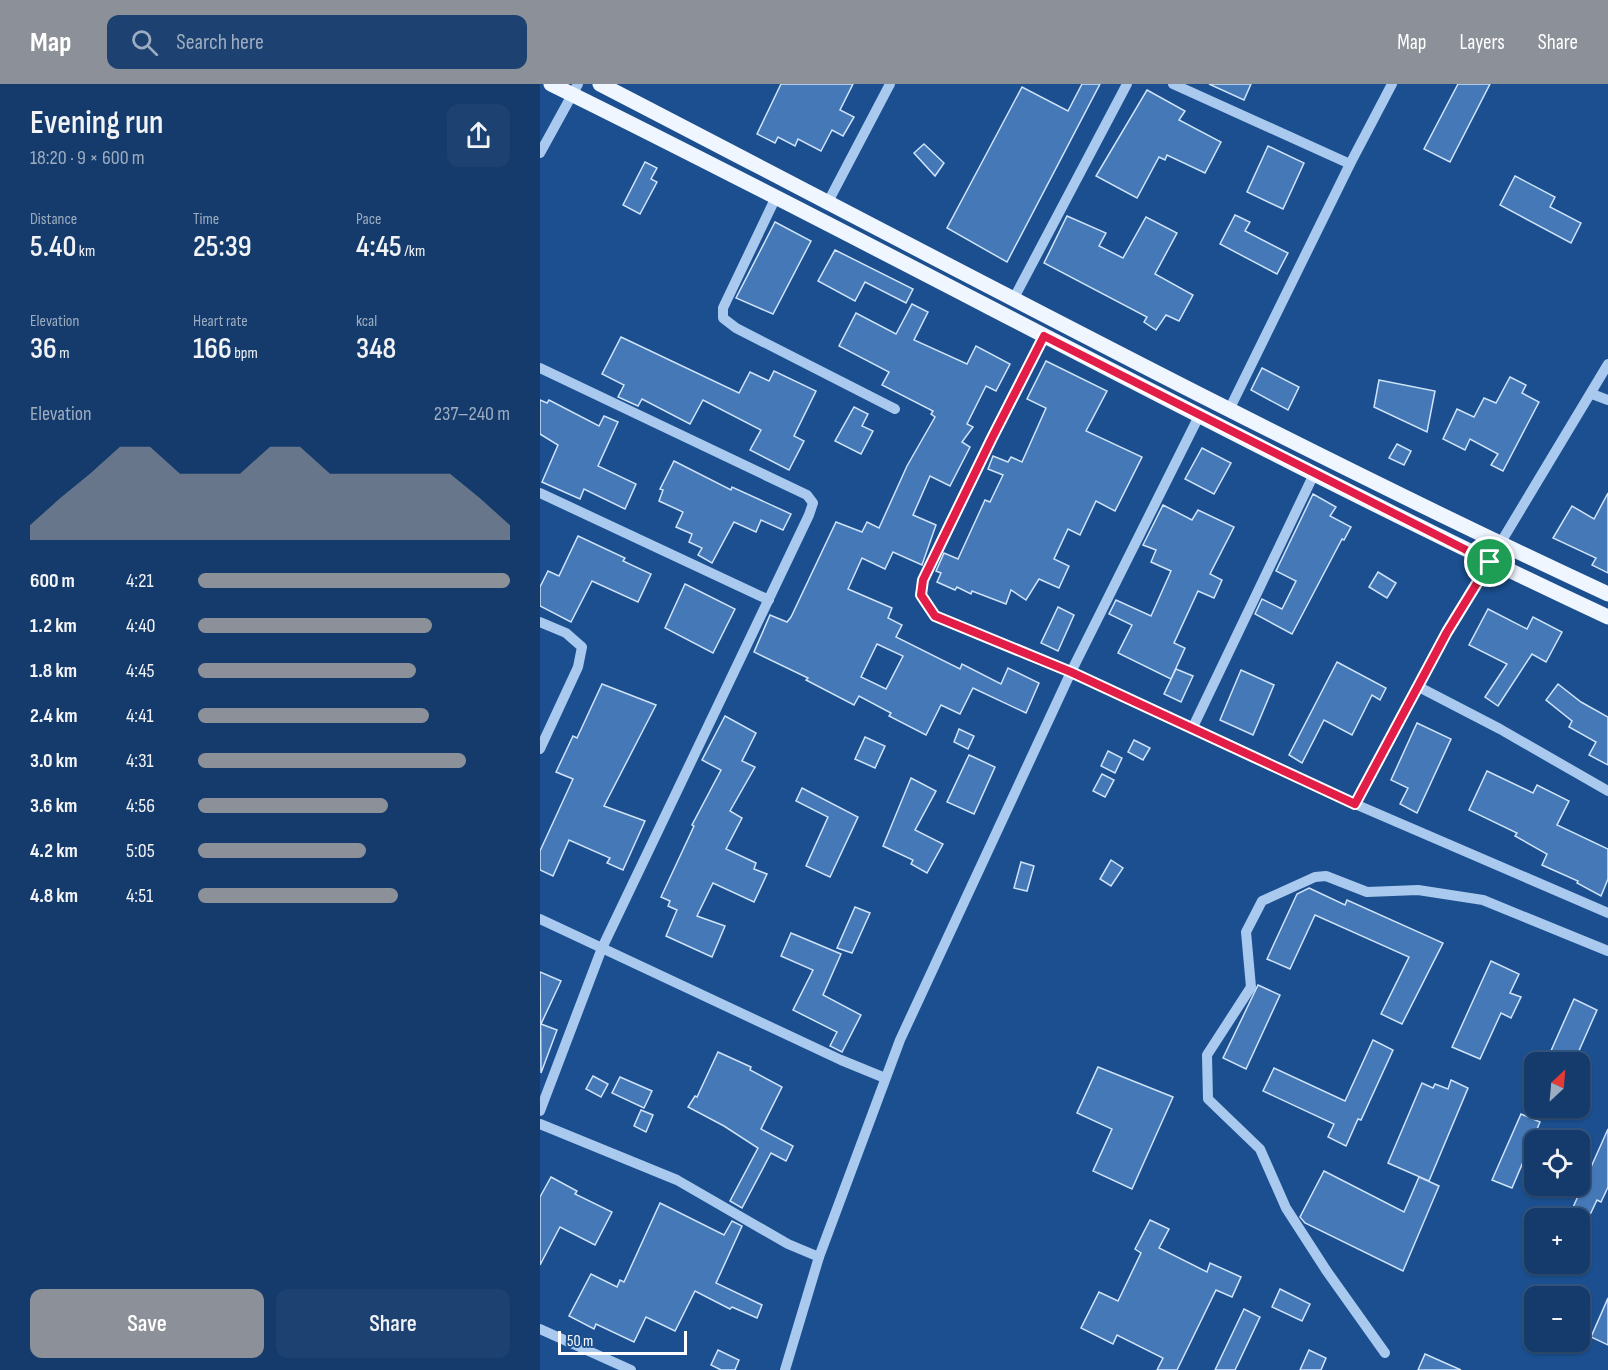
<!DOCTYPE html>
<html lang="en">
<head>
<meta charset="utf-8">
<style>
	:root { --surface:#143b6b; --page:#1d4271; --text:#f1f3f6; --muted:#9dadc1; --line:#33557e; --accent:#8c9099 }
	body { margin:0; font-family:"Sofia Sans Condensed",sans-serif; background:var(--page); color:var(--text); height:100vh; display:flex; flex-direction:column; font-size:22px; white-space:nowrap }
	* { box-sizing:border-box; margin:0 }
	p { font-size:20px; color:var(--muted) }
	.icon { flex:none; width:33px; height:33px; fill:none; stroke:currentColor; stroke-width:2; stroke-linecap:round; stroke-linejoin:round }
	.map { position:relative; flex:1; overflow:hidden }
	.side { display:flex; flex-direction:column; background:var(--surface); width:540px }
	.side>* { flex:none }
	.needle { width:39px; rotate:26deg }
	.buttons { position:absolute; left:984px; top:968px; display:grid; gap:12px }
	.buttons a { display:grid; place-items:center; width:66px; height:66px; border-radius:12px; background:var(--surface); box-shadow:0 2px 4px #0004,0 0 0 2px var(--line); font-size:30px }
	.scale { position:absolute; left:18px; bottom:15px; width:129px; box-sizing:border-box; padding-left:6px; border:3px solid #fff; border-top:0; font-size:16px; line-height:21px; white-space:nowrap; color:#fff; -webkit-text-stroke:4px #1b4f8f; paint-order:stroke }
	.pin { position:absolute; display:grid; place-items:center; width:51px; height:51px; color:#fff; margin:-26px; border:3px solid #fff; border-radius:50%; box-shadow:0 2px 6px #0007 }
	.round { display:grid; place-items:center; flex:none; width:63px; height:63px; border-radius:12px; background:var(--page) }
	.summary { display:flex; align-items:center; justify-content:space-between; height:102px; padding:0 30px }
	h1 { font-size:33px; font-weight:600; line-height:45px }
	.metrics { display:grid; grid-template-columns:repeat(3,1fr); gap:9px; height:102px; padding:6px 30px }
	.metrics div { display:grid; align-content:center }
	.metrics b { font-size:30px; font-weight:600 }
	.metrics small { font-size:16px; font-weight:400 }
	.metrics p { font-size:16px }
	.chart { height:168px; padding:12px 30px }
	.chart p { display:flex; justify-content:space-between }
	.chart svg { width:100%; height:108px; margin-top:6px; fill:var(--accent); opacity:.7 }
	.action { display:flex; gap:12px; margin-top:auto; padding:12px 30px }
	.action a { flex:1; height:69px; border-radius:12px; background:var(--accent); color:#fff; font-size:24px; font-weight:600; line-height:69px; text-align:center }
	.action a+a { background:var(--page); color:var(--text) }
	ul { padding:0 30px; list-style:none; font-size:20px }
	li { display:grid; grid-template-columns:96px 72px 1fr; align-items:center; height:45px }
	li i { height:15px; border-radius:8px; background:var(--accent) }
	header { display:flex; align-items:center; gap:36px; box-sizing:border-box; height:84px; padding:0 30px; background:var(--accent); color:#fff }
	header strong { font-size:28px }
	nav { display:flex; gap:33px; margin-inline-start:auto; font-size:21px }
	.search { width:420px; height:54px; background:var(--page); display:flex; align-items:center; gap:15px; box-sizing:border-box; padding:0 21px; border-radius:12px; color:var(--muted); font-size:22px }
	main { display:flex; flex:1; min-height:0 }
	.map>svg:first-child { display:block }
	.building { fill:#4478b7; stroke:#cfe3fa; stroke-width:1.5; fill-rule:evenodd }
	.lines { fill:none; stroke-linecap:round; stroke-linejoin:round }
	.minor { stroke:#a9c9ee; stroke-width:10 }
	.major { stroke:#f0f6ff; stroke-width:15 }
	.route-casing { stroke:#fff; stroke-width:12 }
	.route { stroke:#e11d48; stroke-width:8 }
</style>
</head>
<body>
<header>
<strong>Map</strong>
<div class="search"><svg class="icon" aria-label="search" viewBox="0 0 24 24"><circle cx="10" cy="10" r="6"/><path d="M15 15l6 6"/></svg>Search here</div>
<nav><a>Map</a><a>Layers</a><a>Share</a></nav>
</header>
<main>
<section class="side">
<div class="summary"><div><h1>Evening run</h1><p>18:20 · 9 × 600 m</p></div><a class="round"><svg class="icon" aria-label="share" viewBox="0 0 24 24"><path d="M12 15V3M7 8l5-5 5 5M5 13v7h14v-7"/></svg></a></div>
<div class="metrics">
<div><p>Distance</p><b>5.40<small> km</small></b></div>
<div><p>Time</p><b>25:39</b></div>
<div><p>Pace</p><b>4:45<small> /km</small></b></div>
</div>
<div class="metrics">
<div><p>Elevation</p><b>36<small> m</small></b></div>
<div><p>Heart rate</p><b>166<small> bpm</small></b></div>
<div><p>kcal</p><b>348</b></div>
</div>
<div class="chart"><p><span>Elevation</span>237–240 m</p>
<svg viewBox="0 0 160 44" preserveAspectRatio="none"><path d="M0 44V38L10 27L20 17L30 6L40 6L50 17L60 17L70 17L80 6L90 6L100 17L110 17L120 17L130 17L140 17L150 27L160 38V44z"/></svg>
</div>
<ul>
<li><b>600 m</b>4:21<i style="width:100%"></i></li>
<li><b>1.2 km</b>4:40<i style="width:75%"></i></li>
<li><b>1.8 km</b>4:45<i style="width:70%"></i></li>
<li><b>2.4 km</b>4:41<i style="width:74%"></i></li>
<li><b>3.0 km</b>4:31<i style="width:86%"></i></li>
<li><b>3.6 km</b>4:56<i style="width:61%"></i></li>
<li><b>4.2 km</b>5:05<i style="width:54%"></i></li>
<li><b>4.8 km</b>4:51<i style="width:64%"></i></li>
</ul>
<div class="action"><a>Save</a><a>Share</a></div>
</section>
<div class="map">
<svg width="1068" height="1286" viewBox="0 0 1068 1286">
	<rect width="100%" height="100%" fill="#1b4f8f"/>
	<g class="building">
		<path d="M 241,0 L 313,0 L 300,26 L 314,33 L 303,52 L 292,46 L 281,67 L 258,55 L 255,62 L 238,53 L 235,59 L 217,50 Z"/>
		<path d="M 542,0 L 560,0 L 467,178 L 407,144 L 482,3 L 528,27 Z"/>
		<path d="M 669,0 L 711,0 L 704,16 Z"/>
		<path d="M 918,0 L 950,0 L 910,78 L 884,65 Z"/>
		<path d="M 607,6 L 645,27 L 639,36 L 681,58 L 665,89 L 627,71 L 625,76 L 619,73 L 597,114 L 556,92 Z"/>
		<path d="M 384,60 L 404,79 L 395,92 L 374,69 Z"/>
		<path d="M 728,62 L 764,79 L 743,125 L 707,108 Z"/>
		<path d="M 105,78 L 117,84 L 111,95 L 117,98 L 100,130 L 83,121 Z"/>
		<path d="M 975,92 L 1015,113 L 1010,123 L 1041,139 L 1031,159 L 960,121 Z"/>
		<path d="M 695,131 L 710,138 L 705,147 L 748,169 L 737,190 L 680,160 Z"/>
		<path d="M 527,132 L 566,149 L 559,162 L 583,174 L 606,133 L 637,149 L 615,190 L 653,211 L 639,237 L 626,231 L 616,246 L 604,238 L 607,233 L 504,179 Z"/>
		<path d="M 235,138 L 271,157 L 233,230 L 196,214 Z"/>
		<path d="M 295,166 L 373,205 L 366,219 L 325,198 L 315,217 L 278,197 Z"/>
		<path d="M 372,220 L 388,228 L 374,256 L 427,280 L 436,262 L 470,280 L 456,307 L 446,302 L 427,340 L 433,343 L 422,358 L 430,363 L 410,402 L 390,392 L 373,431 L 396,441 L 382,481 L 353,468 L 345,485 L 322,474 L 308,505 L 352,524 L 348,534 L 362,541 L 356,553 L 420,585 L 422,580 L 461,600 L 468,584 L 499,599 L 486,629 L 433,604 L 420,630 L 401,621 L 386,651 L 349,632 L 351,629 L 319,612 L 314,621 L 266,596 L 268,594 L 214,568 L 230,531 L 247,538 L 251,533 L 296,438 L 322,448 L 327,438 L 339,444 L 367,382 L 395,333 L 391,330 L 393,327 L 342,301 L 349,288 L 299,262 L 316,229 L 356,250 ZM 337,560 L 363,572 L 346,605 L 321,593 Z"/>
		<path d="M 81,253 L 199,309 L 210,288 L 229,297 L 234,287 L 276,307 L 254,352 L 264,357 L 249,386 L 210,366 L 221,346 L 163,316 L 150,340 L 102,315 L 98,322 L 78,313 L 84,301 L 62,290 Z"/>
		<path d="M 506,277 L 567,307 L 546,347 L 602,373 L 575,427 L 556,417 L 540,451 L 528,445 L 514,475 L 529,482 L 519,504 L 499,495 L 486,516 L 471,506 L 466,520 L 432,507 L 431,510 L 417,503 L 415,506 L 397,498 L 401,489 L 396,487 L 404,469 L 418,475 L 445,416 L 450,418 L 463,391 L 448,385 L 453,372 L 468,378 L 471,373 L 482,378 L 506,324 L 487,315 Z"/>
		<path d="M 722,284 L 759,303 L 748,326 L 711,306 Z"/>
		<path d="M 970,293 L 986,301 L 982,309 L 999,318 L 963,387 L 951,381 L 958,370 L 930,355 L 925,366 L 903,355 L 917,325 L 934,333 L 944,314 L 956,319 Z"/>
		<path d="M 839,296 L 895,307 L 887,348 L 834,323 Z"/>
		<path d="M 0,316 L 7,319 L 9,316 L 59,342 L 64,332 L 78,338 L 58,382 L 96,400 L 85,425 L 44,405 L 40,415 L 2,398 L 18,361 L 0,350 Z"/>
		<path d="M 314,323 L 328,330 L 322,342 L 333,347 L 321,370 L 295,357 Z"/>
		<path d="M 857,360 L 871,367 L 864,381 L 849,374 Z"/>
		<path d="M 662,364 L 691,379 L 674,410 L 645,395 Z"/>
		<path d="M 134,377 L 191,406 L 192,403 L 251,430 L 243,446 L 221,436 L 216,448 L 194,438 L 172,479 L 158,471 L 162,464 L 149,458 L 152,450 L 136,443 L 143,428 L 119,417 L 123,406 L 120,405 Z"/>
		<path d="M 1068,409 L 1068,489 L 1052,481 L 1056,474 L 1013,454 L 1032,422 L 1054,435 Z"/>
		<path d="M 773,410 L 796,423 L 790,432 L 811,443 L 804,456 L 802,455 L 752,550 L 715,530 L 722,515 L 742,525 L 756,497 L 736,487 Z"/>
		<path d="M 623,421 L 652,436 L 658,426 L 694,443 L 670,490 L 682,496 L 674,514 L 658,507 L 634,559 L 645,564 L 631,595 L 578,569 L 592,541 L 569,530 L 576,516 L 611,532 L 631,487 L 611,478 L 616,466 L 603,461 Z"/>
		<path d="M 38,452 L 85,474 L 83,477 L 111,490 L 98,518 L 52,497 L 31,538 L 0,522 L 0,503 L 8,487 L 19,492 Z"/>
		<path d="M 838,488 L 856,499 L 847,514 L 829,503 Z"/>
		<path d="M 145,500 L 195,525 L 173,569 L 125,544 Z"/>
		<path d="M 518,523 L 534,531 L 518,567 L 501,559 Z"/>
		<path d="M 948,525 L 987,545 L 993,533 L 1022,548 L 1006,578 L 992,570 L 958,622 L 945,613 L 967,580 L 929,561 Z"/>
		<path d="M 797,578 L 846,604 L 840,616 L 832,611 L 812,651 L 784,636 L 762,679 L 749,671 Z"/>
		<path d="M 636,585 L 653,592 L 641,618 L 624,610 Z"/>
		<path d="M 701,586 L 734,601 L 713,651 L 680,636 Z"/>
		<path d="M 62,600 L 116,621 L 64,722 L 105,737 L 83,786 L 67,779 L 70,774 L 29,756 L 13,792 L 0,786 L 0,767 L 33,695 L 16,688 L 33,652 L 37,654 Z"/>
		<path d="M 1018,600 L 1041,618 L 1068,633 L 1068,681 L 1049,671 L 1056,658 L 1029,643 L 1032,637 L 1006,616 Z"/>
		<path d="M 185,632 L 216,649 L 202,677 L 215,683 L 190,727 L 202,734 L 186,765 L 216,779 L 214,785 L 227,790 L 214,818 L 173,799 L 157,832 L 185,842 L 172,873 L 126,852 L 137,826 L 128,822 L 130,817 L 121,813 L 154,742 L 152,741 L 181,686 L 162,676 Z"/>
		<path d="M 877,639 L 911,655 L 877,729 L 860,720 L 868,704 L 851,696 Z"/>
		<path d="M 419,645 L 434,652 L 428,665 L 414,658 Z"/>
		<path d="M 325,653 L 345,662 L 335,684 L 315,675 Z"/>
		<path d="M 594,656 L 610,664 L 603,676 L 588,668 Z"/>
		<path d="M 568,667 L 582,674 L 575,689 L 561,682 Z"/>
		<path d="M 429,671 L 455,683 L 434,730 L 407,718 Z"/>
		<path d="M 947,687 L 993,709 L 997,701 L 1029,717 L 1017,741 L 1068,765 L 1068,795 L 1061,812 L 1037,799 L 1038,797 L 1002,781 L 1007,770 L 975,752 L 977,749 L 929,726 Z"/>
		<path d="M 562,690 L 574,696 L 565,713 L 553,707 Z"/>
		<path d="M 371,694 L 396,707 L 375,746 L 403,760 L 387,789 L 371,780 L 373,776 L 343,762 Z"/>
		<path d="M 262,704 L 318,733 L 290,793 L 266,782 L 288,733 L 256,717 Z"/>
		<path d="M 571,776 L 583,784 L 571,802 L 560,795 Z"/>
		<path d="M 481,778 L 494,782 L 487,807 L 474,804 Z"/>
		<path d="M 769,804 L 805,821 L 807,816 L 903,859 L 862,940 L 841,930 L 869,873 L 775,831 L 750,885 L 727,875 L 757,810 Z"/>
		<path d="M 315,823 L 330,829 L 312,869 L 297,864 Z"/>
		<path d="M 251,849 L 301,870 L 283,911 L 321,931 L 302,968 L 290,962 L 297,948 L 253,926 L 273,886 L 241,872 Z"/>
		<path d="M 951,877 L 979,890 L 970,909 L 981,913 L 971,934 L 961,929 L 940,975 L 912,963 Z"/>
		<path d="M 0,888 L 21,897 L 1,940 L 17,946 L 1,989 Z"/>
		<path d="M 718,901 L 740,911 L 706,985 L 683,974 Z"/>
		<path d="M 1034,915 L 1057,926 L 1034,978 L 1006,978 Z"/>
		<path d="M 833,956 L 853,966 L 821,1036 L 818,1035 L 806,1062 L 788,1053 L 794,1040 L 723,1007 L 734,984 L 805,1017 Z"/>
		<path d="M 178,968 L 211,983 L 210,986 L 242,1003 L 221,1045 L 253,1062 L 246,1077 L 231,1069 L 202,1124 L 190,1117 L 218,1064 L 184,1042 L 148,1023 L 155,1012 L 157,1013 Z"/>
		<path d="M 558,983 L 633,1013 L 592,1105 L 553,1087 L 572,1045 L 537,1029 Z"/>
		<path d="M 53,992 L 68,1000 L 61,1013 L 46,1005 Z"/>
		<path d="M 80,993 L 112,1007 L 104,1024 L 72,1009 Z"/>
		<path d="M 911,996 L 928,1004 L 889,1097 L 848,1079 L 882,999 L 893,1004 L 895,1000 L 908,1005 Z"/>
		<path d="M 101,1026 L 113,1031 L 106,1048 L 94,1042 Z"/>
		<path d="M 981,1030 L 1000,1038 L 972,1104 L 952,1096 Z"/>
		<path d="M 1068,1045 L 1068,1103 L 1061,1118 L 1057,1116 L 1047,1137 L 1030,1130 Z"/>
		<path d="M 784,1087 L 864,1128 L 879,1093 L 899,1102 L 863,1187 L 765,1139 L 760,1133 Z"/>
		<path d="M 11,1093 L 37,1107 L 35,1110 L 72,1128 L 55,1161 L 20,1143 L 0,1181 L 0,1113 Z"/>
		<path d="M 120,1119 L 184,1151 L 192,1137 L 202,1142 L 176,1199 L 222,1221 L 217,1234 L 192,1223 L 190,1225 L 155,1207 L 135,1247 L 106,1233 L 94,1258 L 56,1240 L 54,1245 L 29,1232 L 51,1190 L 77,1203 L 80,1196 L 84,1198 Z"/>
		<path d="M 610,1136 L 629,1145 L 619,1164 L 667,1188 L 670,1179 L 701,1193 L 692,1213 L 676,1206 L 637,1286 L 617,1286 L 623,1274 L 577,1251 L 573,1260 L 541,1244 L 559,1208 L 578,1217 L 601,1169 L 595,1165 Z"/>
		<path d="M 740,1205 L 770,1220 L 762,1237 L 732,1223 Z"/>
		<path d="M 1068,1214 L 1068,1261 L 1051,1253 Z"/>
		<path d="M 704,1225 L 720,1233 L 695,1286 L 675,1286 Z"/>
		<path d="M 178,1266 L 199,1276 L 195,1286 L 181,1286 L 171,1281 Z"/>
		<path d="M 769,1266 L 786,1274 L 781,1286 L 760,1286 Z"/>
		<path d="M 885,1270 L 921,1286 L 878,1286 Z"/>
	</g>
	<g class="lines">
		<g class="minor">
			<path d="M 633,0 L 810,80"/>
			<path d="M 0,69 L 38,0"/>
			<path d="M 235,115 L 183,224 L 183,234 L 196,244 L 355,325"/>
			<path d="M 288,118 L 350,0"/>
			<path d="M 474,214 L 587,0"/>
			<path d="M 504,252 L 451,354 L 383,496 L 381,511 L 395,532 L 531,588 L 815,720 L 1068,829"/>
			<path d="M 0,284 L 267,411 L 273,419 L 269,431 L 62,864 L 0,1027"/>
			<path d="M 1052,310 L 1068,316"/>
			<path d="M 689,326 L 810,80 L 852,0"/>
			<path d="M 0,409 L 229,516"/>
			<path d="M 0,538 L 26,549 L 42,563 L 38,583 L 0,665"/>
			<path d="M 879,603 L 960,645 L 1068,707"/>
			<path d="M 652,645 L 774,390"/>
			<path d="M 815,720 L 907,548 L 1068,280"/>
			<path d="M 0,835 L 301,976 L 345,994"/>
			<path d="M 0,1040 L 137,1096 L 248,1160 L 279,1173"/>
			<path d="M 0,1245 L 91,1286"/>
			<path d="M 845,1269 L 786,1186 L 746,1124 L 720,1065 L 668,1015 L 667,971 L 711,903 L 706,848 L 722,817 L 775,793 L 786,792 L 827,808 L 878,806 L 943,816 L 1068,867"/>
			<path d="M 245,1286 L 279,1173 L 360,956 L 531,588 L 659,332"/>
		</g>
		<g class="major">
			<path d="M 11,0 C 365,174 710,366 1068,533"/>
			<path d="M 60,0 C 395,173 727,352 1068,510"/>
		</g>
	</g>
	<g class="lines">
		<g class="route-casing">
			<path id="route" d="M 504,252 L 950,478 L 907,548 L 815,720 L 531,588 L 395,532 L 381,511 L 383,496 L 452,354 Z"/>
		</g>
		<use href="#route" class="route"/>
	</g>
</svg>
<div class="buttons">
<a><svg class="needle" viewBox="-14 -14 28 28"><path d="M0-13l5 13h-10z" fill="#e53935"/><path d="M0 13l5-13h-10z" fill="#9dadc1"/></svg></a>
<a><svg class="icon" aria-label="locate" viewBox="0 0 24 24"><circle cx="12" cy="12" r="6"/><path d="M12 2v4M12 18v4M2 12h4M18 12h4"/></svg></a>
<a>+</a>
<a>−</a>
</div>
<div class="scale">50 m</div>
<div class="pin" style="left:950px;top:478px;background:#1e9e55"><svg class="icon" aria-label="arrive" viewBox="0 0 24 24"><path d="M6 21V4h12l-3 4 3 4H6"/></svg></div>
</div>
</main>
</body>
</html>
